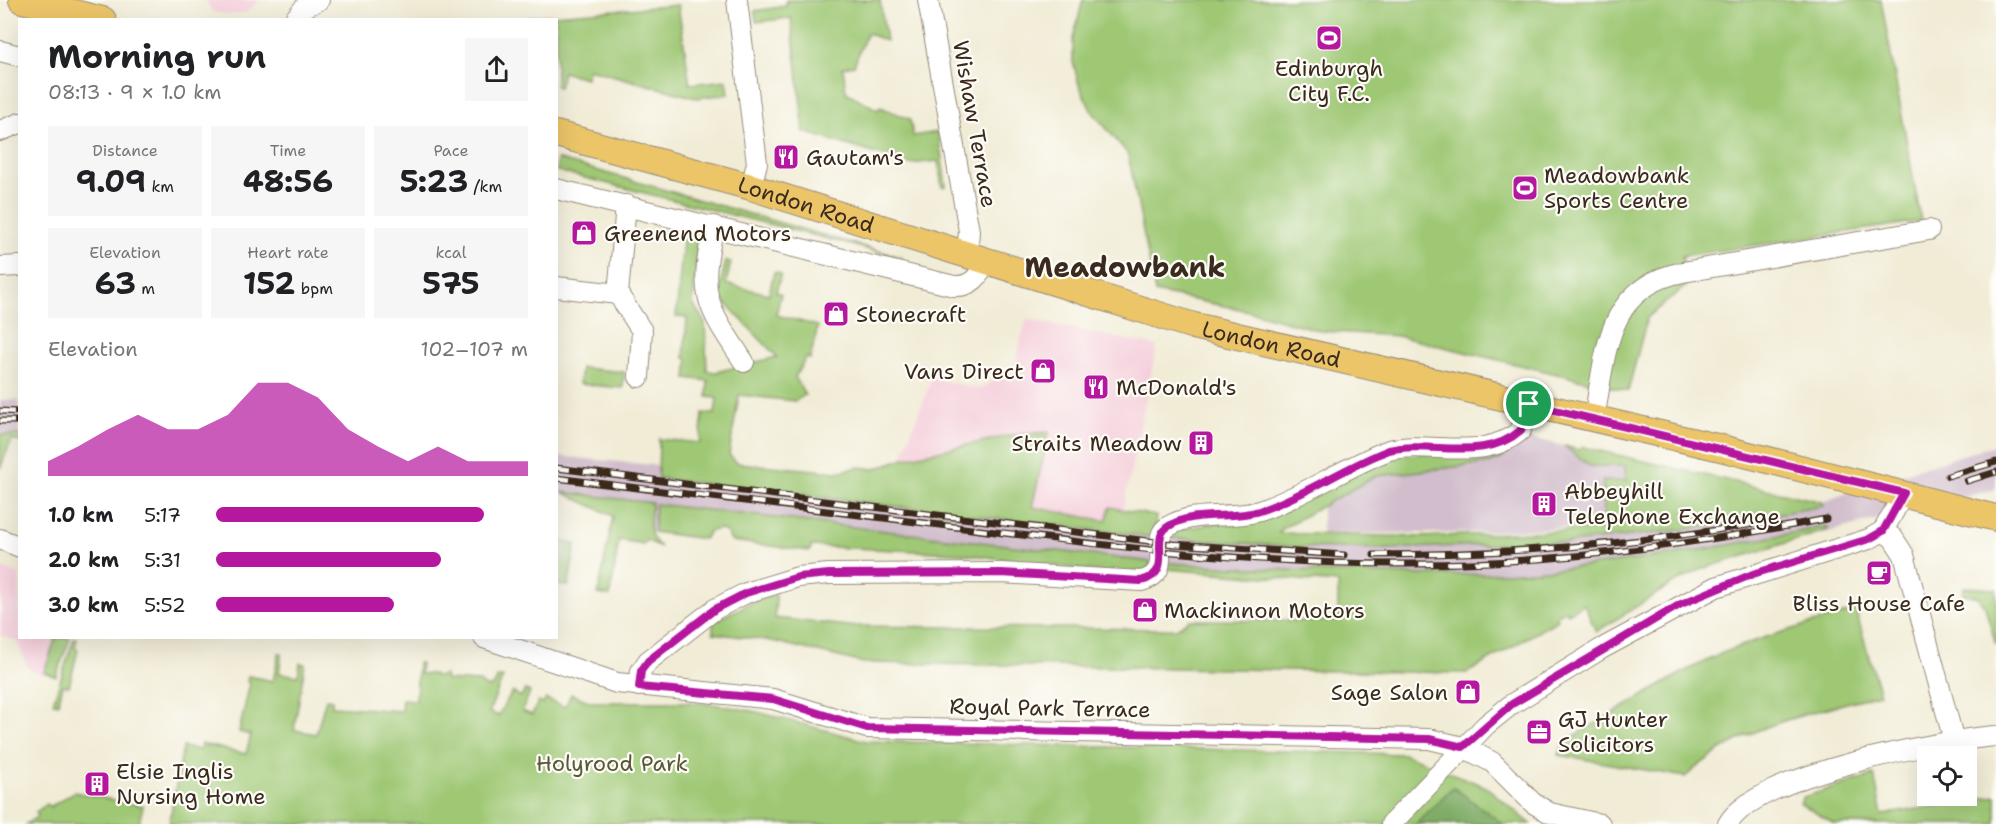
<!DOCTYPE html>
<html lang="en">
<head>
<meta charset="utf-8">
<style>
	:root { --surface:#fff; --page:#f6f6f6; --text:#202124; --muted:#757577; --accent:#b5179e }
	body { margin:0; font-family:"Shantell Sans",sans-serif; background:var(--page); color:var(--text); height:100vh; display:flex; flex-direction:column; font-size:22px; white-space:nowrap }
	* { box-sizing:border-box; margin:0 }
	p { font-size:20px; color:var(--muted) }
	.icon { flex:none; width:33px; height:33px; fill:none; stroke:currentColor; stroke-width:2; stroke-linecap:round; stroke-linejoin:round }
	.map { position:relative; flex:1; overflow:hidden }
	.drawer { position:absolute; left:18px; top:18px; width:540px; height:621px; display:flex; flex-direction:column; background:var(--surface); border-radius:0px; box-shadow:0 6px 24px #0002 }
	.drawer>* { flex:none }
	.buttons { position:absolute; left:1917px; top:746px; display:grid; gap:12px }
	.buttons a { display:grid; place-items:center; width:60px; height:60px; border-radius:0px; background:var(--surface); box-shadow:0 6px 24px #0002; font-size:30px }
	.pin { position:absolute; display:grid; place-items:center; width:51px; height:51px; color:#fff; margin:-26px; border:3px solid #fff; border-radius:50%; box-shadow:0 2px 6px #0007 }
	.round { display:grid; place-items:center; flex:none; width:63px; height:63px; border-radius:0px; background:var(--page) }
	.overview { display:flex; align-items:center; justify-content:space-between; height:102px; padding:0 30px }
	h1 { font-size:33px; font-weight:700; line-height:45px }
	.metrics { display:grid; grid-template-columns:repeat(3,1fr); gap:9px; height:102px; padding:6px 30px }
	.metrics div { display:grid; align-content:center; border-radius:0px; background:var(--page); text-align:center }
	.metrics b { font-size:30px; font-weight:700 }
	.metrics small { font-size:16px; font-weight:400 }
	.metrics p { font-size:16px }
	.chart { height:168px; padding:12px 30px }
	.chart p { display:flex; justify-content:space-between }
	.chart svg { width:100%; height:108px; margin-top:6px; fill:var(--accent); opacity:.7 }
	ul { padding:0 30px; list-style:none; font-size:20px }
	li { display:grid; grid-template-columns:96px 72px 1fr; align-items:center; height:45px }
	li i { height:15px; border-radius:8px; background:var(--accent) }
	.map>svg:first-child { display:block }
	.built { fill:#f5cfdc }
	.industrial { fill:#d1bdcc }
	.green { fill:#9fc874; stroke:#6d7949; stroke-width:1.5 }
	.forest { fill:#7fac66; stroke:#5d6b42; stroke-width:1.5 }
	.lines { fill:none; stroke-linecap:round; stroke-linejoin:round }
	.minor-casing { stroke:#968b7a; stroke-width:22 }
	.major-casing { stroke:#968b7a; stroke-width:28 }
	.minor { stroke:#fff; stroke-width:20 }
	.major { stroke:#ecc569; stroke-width:26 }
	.rail-casing { stroke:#3b2a1e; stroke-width:7 }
	.rail { stroke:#fdfcf7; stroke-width:4.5; stroke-dasharray:14; stroke-linecap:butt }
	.route-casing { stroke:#fff; stroke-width:12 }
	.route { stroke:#b5179e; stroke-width:8 }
	.labels { text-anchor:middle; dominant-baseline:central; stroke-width:4.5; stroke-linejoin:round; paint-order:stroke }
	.poi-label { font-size:22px; fill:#3b2a1e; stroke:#fdfcf7; text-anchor:start }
	.street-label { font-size:22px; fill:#3b2a1e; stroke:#fdfcf7 }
	.park-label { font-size:22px; fill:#595938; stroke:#fdfcf7 }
	.district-label { font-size:28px; font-weight:bold; fill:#3b2a1e; stroke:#fdfcf7 }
</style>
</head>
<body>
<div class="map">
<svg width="1996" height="824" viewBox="0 0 1996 824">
	<rect width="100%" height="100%" fill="#fdfcf7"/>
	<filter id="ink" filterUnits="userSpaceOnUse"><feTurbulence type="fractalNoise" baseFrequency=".0167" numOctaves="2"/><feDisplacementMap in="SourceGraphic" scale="12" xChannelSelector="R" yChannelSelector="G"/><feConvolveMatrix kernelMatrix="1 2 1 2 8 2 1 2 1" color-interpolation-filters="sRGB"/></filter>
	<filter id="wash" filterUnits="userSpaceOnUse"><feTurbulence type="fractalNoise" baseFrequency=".008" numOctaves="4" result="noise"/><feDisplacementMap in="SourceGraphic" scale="24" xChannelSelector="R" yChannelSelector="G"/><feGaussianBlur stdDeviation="1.35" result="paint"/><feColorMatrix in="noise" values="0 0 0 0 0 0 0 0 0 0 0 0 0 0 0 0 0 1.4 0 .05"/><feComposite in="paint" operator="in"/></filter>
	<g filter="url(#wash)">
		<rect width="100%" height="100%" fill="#f1ecd6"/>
		<g class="built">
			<path d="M 206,0 L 259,0 L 247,12 L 229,15 L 212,12 Z"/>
			<path d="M 1026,319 L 1157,346 L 1123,509 L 1110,507 L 1107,521 L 1031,507 L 1048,432 L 1012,435 L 901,459 L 932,378 L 979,389 L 1014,369 Z"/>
			<path d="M 2,568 L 19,575 L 20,638 L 56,638 L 43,675 L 28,669 L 18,642 L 0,635 Z"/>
		</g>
		<g class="industrial">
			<rect x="0" y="400" width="19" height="35"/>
			<path d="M 1030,432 L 1049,432 L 1032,507 L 1106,521 L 1110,507 L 1156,516 L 1153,537 L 1179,526 L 1332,536 L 1421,537 L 1604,529 L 1710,518 L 1822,502 L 1916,469 L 1996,445 L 1996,489 L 1671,572 L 1338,583 L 1167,569 L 1118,574 L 957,553 L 811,546 L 810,551 L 731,541 L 725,531 L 716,528 L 710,531 L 704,539 L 645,531 L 625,524 L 604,510 L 557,491 L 556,456 L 663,466 L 729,451 L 732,459 L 737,463 L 837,472 L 859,467 L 875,469 L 901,459 Z"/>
			<path d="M 1521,436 L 1564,446 L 1590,466 L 1625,466 L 1626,481 L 1603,481 L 1604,526 L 1454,533 L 1322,533 L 1322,506 L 1369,479 L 1393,472 L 1474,466 L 1502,458 Z"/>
		</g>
		<g class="green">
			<path d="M 786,0 L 880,0 L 886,41 L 867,33 L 854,65 L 843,67 L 846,92 L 878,110 L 880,107 L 910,119 L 913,136 L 938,132 L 946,186 L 942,187 L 938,161 L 910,164 L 804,132 L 791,18 L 756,22 L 755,11 L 786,6 Z"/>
			<path d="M 1083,0 L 1881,0 L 1921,221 L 1682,256 L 1686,286 L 1647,318 L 1628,391 L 1398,336 L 1321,331 L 1249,311 L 1155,292 L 1128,154 L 1091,110 L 1079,85 L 1073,62 L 1073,38 Z"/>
			<path d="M 678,5 L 690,84 L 727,80 L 729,94 L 696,98 L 589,69 L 586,78 L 563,72 L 559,88 L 556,86 L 556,20 L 525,19 L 530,17 Z"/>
			<path d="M 557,159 L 903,258 L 557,171 Z"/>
			<path d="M 653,229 L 698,241 L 693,304 L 705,323 L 707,371 L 716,372 L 777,357 L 718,295 L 726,261 L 731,262 L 726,284 L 769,294 L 774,272 L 781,274 L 776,292 L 781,294 L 776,315 L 818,326 L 810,359 L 806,358 L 795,377 L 805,395 L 795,401 L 739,395 L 729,455 L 737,463 L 837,472 L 859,467 L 875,469 L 901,459 L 1013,435 L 1049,432 L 1032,507 L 1106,521 L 1110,507 L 1156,516 L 1153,537 L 658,478 L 659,439 L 700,443 L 703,413 L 715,414 L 717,398 L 707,397 L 708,381 L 686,378 L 688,359 L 684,358 L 687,318 L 676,317 L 683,240 L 652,237 Z"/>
			<path d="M 581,368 L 624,372 L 623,388 L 579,384 Z"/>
			<path d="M 0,435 L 20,435 L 19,442 L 12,439 L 0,469 Z"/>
			<path d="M 1500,446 L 1515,446 L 1502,458 L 1490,463 L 1376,476 L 1281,529 L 1279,533 L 1421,537 L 1604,529 L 1603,481 L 1626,481 L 1625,466 L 1590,466 L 1564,446 L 1579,450 L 1583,447 L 1822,502 L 1823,506 L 1770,515 L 1730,518 L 1714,526 L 1562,544 L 1558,542 L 1386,549 L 1299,547 L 1169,538 L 1170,531 L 1241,519 L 1383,457 Z"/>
			<path d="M 562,492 L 652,503 C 650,519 646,537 661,547 L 646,540 L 644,544 L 619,540 L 610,596 L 598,594 L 613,516 Z"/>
			<path d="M 655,504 L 1151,562 L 1148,570 L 1118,574 L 957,553 L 811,546 L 810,551 L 731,541 L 727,533 L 721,529 L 710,531 L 704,539 L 654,532 Z"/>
			<path d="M 1827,526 L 1828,530 L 1702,569 L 1672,584 L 1596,632 L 1584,604 L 1568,613 L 1566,610 L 1556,616 L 1558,620 L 1467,673 L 864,663 L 772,641 L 713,633 L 713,622 L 756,600 L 776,595 L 775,618 L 848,626 L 1176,629 L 1189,620 L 1338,621 L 1338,583 L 1167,569 L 1167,563 C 1254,568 1340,574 1426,575 C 1562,576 1695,553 1827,526 Z"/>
			<path d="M 557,540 L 576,544 L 568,586 L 557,585 Z"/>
			<path d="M 1964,587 L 1996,589 L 1996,645 L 1984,603 L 1982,604 L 1979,597 L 1963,594 Z"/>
			<path d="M 1855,608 L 1880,694 C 1805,715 1746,723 1685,777 L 1559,755 L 1564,742 L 1687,670 L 1725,652 L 1766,637 L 1850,612 L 1850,609 Z"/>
			<path d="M 56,638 L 70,638 L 56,677 L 44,672 Z"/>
			<path d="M 74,638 L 77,638 L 75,648 L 78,650 L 69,686 L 63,685 L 58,704 L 53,703 Z"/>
			<path d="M 279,653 L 282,653 L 279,673 L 298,676 L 300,663 L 305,664 L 294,730 L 316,734 L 326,699 L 332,700 L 332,706 L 401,711 L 402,699 L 416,700 L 418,663 L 421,663 L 420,674 L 434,674 L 436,677 L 445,675 L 446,680 L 480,682 L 485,687 L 491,687 L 496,682 L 497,677 L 503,677 L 489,712 L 498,716 L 512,692 L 521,697 L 525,690 L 530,692 L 522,711 L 532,715 L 538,702 L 543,704 L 546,699 L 565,707 L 571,694 L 591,702 L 689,702 L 719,705 L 757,712 L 866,741 L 1404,754 L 1486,787 L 1531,824 L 169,824 L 183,747 L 200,750 L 201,744 L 246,754 L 251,735 L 239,732 L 250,683 L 247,682 L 248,676 L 273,681 Z"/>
			<path d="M 1874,775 L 1882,815 L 1996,796 L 1996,824 L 1834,824 L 1800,803 L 1803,797 Z"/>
			<path d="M 74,792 L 143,806 L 139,824 L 26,824 L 38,816 L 36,812 L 47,804 L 50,807 Z"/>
		</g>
		<path class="forest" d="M 1453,787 L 1503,824 L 1416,824 Z"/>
	</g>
	<g filter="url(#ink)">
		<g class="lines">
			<g class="minor-casing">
				<g id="minor">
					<path d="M 737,0 L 757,163 L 751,187"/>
					<path d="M 928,0 L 969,231 L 967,256"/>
					<path d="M 294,20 L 305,7 L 319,0"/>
					<path d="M 0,51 L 20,56"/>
					<path d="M 0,131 L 20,123"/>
					<path d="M 556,189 L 954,286 C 970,287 981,277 983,262"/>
					<path d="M 626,205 L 618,294 L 642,331 L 639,377"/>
					<path d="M 714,226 C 698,295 706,305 744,362"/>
					<path d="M 0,267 L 20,266"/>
					<path d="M 556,287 L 618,294"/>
					<path d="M 1594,419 C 1606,354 1605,287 1683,272 L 1929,230"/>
					<path d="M 1883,531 L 1893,538 L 1904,555 L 1954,741"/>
					<path d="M 0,539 L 20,547"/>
					<path d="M 484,638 L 617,683 L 773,699 L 867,728 L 1429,739 L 1463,747 L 1492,762 L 1533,803 L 1550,813 L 1600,824"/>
					<path d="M 639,686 L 641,671 L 648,661 L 715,609 L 746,593 L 798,577 L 829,574 L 1001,573 L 1141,581 C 1177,572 1147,538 1169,526 C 1195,510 1231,520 1259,511 C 1304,496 1345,467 1389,450 C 1431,440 1484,463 1521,430 L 1529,404"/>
					<path d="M 1391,824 L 1486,725 L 1512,704 L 1601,649 L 1716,587 L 1869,539 L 1883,531 L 1904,493"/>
					<path d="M 1728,824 C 1754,775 1941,740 1996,736"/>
				</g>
			</g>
			<g class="major-casing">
				<g id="major">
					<path d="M 22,0 L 103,20"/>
					<path id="s1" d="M 556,134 L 751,187 L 1194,326 L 1721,448 L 1996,518"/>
				</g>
			</g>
			<use href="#minor" class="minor"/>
			<use href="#major" class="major"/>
			<g class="rail-casing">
				<g id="rail">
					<path d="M 0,411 L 20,412"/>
					<path d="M 0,421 L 20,421"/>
					<path d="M 556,468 L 1173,544 L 1344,555"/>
					<path d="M 1948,476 L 1996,462"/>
					<path d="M 556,478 C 682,493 807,508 932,524 C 1092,544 1250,565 1412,564 C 1552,564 1689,545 1826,519"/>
					<path d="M 1967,481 L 1996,472"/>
					<path d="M 1374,555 C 1501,554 1628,546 1753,524"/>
				</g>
			</g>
			<use href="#rail" class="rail"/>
		</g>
	</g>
	<g class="lines" filter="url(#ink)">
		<g class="route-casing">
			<path id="route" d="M 1529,404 L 1904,493 L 1883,531 L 1869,539 L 1753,574 L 1681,604 L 1512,704 L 1463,747 L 1429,739 L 867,728 L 773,699 L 639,687 L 641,671 L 648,661 L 715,609 L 746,593 L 798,577 L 829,574 L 1001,573 L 1141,581 C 1177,572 1147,538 1169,526 C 1195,510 1231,520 1259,511 C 1304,496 1345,467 1389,450 C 1431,440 1484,463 1521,430 Z"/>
		</g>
		<use href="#route" class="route"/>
	</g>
	<defs>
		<g id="stadium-square" transform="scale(1.35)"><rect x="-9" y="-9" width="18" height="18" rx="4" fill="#b5179e" stroke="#fdfcf7"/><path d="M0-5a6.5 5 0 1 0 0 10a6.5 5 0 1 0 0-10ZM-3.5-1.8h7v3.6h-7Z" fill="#fff"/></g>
		<g id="restaurant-square" transform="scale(1.35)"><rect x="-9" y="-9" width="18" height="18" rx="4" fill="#b5179e" stroke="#fdfcf7"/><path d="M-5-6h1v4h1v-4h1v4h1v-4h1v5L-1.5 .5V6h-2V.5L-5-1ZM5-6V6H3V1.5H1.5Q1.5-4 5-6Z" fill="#fff"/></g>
		<g id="shop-square" transform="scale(1.35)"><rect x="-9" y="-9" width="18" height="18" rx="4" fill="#b5179e" stroke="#fdfcf7"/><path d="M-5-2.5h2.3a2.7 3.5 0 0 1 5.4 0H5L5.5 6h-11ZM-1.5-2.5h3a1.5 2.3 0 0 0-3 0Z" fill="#fff"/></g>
		<g id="building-square" transform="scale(1.35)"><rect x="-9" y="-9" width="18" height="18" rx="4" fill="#b5179e" stroke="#fdfcf7"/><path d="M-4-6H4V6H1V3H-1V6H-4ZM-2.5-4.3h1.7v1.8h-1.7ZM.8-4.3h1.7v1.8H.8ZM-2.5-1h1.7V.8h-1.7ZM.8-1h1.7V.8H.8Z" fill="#fff"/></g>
		<g id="cafe-square" transform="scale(1.35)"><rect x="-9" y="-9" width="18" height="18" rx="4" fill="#b5179e" stroke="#fdfcf7"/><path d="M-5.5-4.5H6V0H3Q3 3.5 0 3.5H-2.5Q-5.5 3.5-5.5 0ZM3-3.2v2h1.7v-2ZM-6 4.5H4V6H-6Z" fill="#fff"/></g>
		<g id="office-square" transform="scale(1.35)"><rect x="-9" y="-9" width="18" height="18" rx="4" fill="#b5179e" stroke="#fdfcf7"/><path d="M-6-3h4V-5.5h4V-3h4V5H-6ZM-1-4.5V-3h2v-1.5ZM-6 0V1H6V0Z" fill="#fff"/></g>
	</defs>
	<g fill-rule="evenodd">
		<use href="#stadium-square" x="1329" y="38"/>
		<use href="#restaurant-square" x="786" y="157"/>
		<use href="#stadium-square" x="1525" y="188"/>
		<use href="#shop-square" x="584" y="233"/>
		<use href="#shop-square" x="836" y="314"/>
		<use href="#shop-square" x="1043" y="371"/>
		<use href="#restaurant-square" x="1096" y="387"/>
		<use href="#building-square" x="1201" y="443"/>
		<use href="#building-square" x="1544" y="504"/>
		<use href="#cafe-square" x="1879" y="573"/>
		<use href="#shop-square" x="1145" y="610"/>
		<use href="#shop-square" x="1468" y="692"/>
		<use href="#office-square" x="1539" y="732"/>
		<use href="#building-square" x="97" y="784"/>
	</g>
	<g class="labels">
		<g class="poi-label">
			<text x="1329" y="68" text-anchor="middle">Edinburgh<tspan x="1329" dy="25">City F.C.</tspan></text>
			<text x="806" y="157">Gautam's</text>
			<text x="1544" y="175">Meadowbank<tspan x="1544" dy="25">Sports Centre</tspan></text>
			<text x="604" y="233">Greenend Motors</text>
			<text x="856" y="314">Stonecraft</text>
			<text x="1024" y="371" text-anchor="end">Vans Direct</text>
			<text x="1116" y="387">McDonald's</text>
			<text x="1182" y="443" text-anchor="end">Straits Meadow</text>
			<text x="1564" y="491">Abbeyhill<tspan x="1564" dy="25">Telephone Exchange</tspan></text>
			<text x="1879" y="603" text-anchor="middle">Bliss House Cafe</text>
			<text x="1164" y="610">Mackinnon Motors</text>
			<text x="1448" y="692" text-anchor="end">Sage Salon</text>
			<text x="1558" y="719">GJ Hunter<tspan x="1558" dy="25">Solicitors</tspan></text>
			<text x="116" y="771">Elsie Inglis<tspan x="116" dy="25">Nursing Home</tspan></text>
		</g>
		<g class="street-label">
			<text transform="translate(975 124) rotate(80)">Wishaw Terrace</text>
			<text stroke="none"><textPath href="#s1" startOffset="260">London Road</textPath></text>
			<text stroke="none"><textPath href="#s1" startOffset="746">London Road</textPath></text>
			<text transform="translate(1050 708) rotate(1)">Royal Park Terrace</text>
		</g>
		<g class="park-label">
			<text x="612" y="763">Holyrood Park</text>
		</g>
		<g class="district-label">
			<text x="1125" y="267">Meadowbank</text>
		</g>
	</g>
</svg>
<div class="buttons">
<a><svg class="icon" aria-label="locate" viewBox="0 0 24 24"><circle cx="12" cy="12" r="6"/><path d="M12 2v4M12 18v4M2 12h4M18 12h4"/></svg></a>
</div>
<div class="pin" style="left:1529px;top:404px;background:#1e9e55"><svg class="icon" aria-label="arrive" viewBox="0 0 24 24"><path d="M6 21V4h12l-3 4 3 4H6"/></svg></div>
<section class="drawer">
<div class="overview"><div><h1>Morning run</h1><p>08:13 · 9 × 1.0 km</p></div><a class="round"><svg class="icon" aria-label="share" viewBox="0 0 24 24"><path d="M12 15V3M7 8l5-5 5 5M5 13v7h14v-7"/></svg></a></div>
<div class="metrics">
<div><p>Distance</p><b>9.09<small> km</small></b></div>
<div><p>Time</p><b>48:56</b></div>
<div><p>Pace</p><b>5:23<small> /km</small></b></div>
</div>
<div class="metrics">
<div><p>Elevation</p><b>63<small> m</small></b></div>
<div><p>Heart rate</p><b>152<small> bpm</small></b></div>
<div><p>kcal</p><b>575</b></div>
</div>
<div class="chart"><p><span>Elevation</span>102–107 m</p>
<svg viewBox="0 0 160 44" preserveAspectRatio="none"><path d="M0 44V38L10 32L20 25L30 19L40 25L50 25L60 19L70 6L80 6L90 12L100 25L110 32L120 38L130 32L140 38L150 38L160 38V44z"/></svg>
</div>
<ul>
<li><b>1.0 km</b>5:17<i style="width:86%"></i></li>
<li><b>2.0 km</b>5:31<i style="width:72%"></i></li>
<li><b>3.0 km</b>5:52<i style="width:57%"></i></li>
</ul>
</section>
</div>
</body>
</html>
